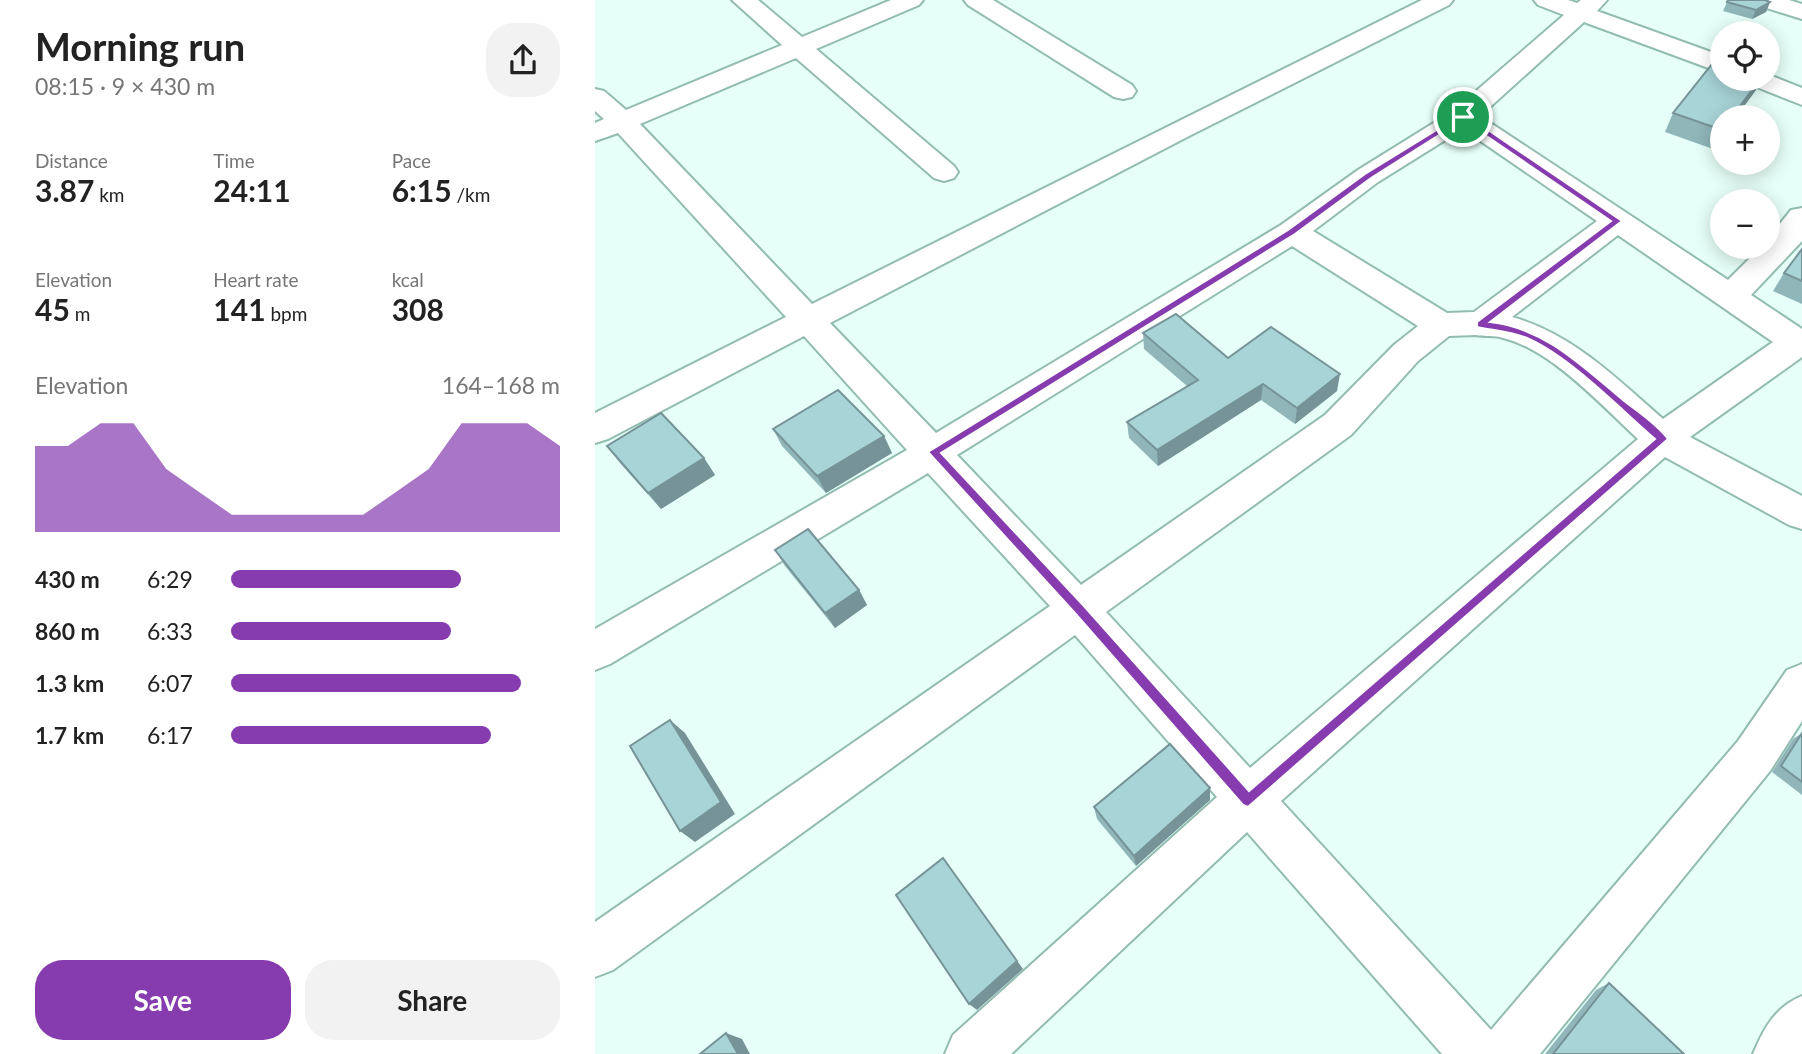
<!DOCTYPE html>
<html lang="en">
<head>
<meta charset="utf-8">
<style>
	:root { --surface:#fff; --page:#f2f2f2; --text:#222; --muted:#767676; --accent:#863cae }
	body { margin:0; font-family:Lato,sans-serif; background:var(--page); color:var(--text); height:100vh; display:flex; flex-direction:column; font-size:26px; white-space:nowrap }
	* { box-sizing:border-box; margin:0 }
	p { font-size:23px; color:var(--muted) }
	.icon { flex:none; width:38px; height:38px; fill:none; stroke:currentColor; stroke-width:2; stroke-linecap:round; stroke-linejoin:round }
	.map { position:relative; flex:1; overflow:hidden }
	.sheet { display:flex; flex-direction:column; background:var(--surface); width:595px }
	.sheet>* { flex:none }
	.tools { position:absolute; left:1115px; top:21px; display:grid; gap:14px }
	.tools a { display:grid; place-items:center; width:70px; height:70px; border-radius:50%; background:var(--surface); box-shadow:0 4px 18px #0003; font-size:35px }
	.pin { position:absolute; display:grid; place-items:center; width:60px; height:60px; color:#fff; margin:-30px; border:4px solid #fff; border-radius:50%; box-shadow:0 2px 7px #0007 }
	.round { display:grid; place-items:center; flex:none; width:74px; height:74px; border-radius:28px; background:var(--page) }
	.headline { display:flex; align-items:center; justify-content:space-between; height:119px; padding:0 35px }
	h1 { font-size:38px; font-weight:700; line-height:52px }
	.figures { display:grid; grid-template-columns:repeat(3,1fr); gap:10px; height:119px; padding:7px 35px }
	.figures div { display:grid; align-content:center }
	.figures b { font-size:30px; font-weight:700 }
	.figures small { font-size:19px; font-weight:400 }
	.figures p { font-size:19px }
	.chart { height:196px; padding:14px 35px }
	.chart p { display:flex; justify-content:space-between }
	.chart svg { width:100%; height:126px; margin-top:7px; fill:var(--accent); opacity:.7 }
	.action { display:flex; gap:14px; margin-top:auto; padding:14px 35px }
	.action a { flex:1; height:80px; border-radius:28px; background:var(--accent); color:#fff; font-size:28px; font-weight:700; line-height:80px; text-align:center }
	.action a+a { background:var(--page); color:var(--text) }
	ul { padding:0 35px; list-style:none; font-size:23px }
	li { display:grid; grid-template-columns:112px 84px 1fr; align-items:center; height:52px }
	li i { height:18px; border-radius:9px; background:var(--accent) }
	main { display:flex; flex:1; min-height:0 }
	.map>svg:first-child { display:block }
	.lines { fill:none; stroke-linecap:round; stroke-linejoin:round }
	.street-casing { stroke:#93bcb1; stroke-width:4 }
	.street { fill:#fff; fill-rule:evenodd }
	.wall { fill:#90b6ba }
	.shaded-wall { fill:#769497 }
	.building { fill:#a8d4d8; stroke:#769497; stroke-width:2 }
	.route { fill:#863cae; stroke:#fff; stroke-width:2; fill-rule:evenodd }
</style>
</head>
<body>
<main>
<section class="sheet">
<div class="headline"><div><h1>Morning run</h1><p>08:15 · 9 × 430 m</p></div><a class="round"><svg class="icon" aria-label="share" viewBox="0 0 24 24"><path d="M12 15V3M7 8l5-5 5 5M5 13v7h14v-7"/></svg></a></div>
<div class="figures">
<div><p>Distance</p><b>3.87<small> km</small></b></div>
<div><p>Time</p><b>24:11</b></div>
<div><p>Pace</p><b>6:15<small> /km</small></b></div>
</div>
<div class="figures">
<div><p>Elevation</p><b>45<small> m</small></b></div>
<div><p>Heart rate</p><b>141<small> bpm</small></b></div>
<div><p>kcal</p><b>308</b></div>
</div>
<div class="chart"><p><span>Elevation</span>164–168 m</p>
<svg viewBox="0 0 160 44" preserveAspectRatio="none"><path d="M0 44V14L10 14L20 6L30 6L40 22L50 30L60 38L70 38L80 38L90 38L100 38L110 30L120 22L130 6L140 6L150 6L160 14V44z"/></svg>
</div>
<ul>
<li><b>430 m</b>6:29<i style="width:70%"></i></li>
<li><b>860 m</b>6:33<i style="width:67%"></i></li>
<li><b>1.3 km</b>6:07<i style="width:88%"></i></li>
<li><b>1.7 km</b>6:17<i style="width:79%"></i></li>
</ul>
<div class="action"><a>Save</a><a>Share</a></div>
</section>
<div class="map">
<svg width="1207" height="1054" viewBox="0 0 1207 1054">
	<rect width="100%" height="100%" fill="#e6fff8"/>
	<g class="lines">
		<g class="street-casing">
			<g id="street">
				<path d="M 137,0 L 163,0 L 207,37 L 296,0 L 328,0 L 324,5 L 221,49 L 359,166 L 363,172 L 359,178 L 349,181 L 339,178 L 201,58 L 45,124 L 217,304 L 827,0 L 858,0 L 854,5 L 594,136 L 235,323 L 341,433 L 686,225 L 763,170 L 858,111 L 969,15 L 943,5 L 939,0 L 973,0 L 982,3 L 986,0 L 1012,0 L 1002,11 L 1127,56 L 1127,73 L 989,22 L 885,116 L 1133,280 L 1166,247 L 1172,247 L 1172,240 L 1196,210 L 1207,208 L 1207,241 L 1156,295 L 1207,329 L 1207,357 L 1095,437 L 1207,496 L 1207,529 L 1194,525 L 1070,457 L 686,801 L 896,1030 L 1143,741 L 1192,670 L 1207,664 L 1207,721 L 1175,771 L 945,1054 L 847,1054 L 652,832 L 416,1054 L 350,1054 L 358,1035 L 622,797 L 480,635 L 18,970 L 0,977 L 0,922 L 455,606 L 333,473 L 15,664 L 0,670 L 0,629 L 312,450 L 209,336 L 13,439 L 0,443 L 0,413 L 191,317 L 23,133 L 0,141 L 0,123 L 9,119 L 0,111 L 0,89 L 9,91 L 31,110 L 187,45 ZM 868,129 L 1002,221 L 879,312 L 852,313 L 718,231 L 783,182 ZM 1023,235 L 1178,342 L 1068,419 C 1022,379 978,334 917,317 ZM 697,246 L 823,326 L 799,345 L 730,415 L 486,585 L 362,455 ZM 881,335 C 890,337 899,335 908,338 C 957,350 1006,405 1043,439 L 655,768 L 511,612 L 756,435 L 823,361 L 854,336 Z"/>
				<path d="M 369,0 L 398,0 L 537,85 L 541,91 L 537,97 L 528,99 L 519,97 L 373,5 Z"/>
				<path d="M 1158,0 L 1194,0 L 1207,4 L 1207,19 L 1162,5 Z"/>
				<path d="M 1172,74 L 1207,88 L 1207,105 L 1154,84 L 1150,79 L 1172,79 Z"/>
				<path d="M 1207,996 L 1207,1054 L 1158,1054 C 1169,1028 1180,1007 1207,996 Z"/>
			</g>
		</g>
		<use href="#street" class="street"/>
	</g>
	<g class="wall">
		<path d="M 1133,0 L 1175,2 L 1171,12 L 1157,19 L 1128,11 Z"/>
		<path d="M 1161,90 L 1141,117 L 1127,117 L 1127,136 L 1118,149 L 1070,132 L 1078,113 Z"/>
		<path d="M 1207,249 L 1207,304 L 1178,291 L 1189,273 Z"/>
		<path d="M 548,333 L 633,358 L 742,391 L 700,424 L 666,400 L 563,466 L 534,438 L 532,422 L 592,386 L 549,349 Z"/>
		<path d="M 178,429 L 289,436 L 297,453 L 231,493 L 187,446 Z"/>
		<path d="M 12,446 L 109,458 L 120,475 L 66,509 L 25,463 Z"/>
		<path d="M 180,550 L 264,590 L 272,605 L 240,628 L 190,566 Z"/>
		<path d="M 1207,733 L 1207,795 L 1177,772 L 1198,739 Z"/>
		<path d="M 615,800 L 541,866 L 502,819 L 499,807 Z"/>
		<path d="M 1014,983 L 1089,1054 L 950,1054 L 1001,990 Z"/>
	</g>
	<g class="shaded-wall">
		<path d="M 1175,2 L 1171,12 L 1157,19 L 1161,10 Z"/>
		<path d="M 1165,79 L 1166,79 L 1161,90 L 1141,117 L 1137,117 Z"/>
		<path d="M 1127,130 L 1127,136 L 1118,149 Z"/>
		<path d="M 745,374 L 742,391 L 700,424 L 702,408 Z"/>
		<path d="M 668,384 L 666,400 L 563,466 L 562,450 Z"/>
		<path d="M 289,436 L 297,453 L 231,493 L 222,476 Z"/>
		<path d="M 109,458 L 120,475 L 66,509 L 53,493 Z"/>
		<path d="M 264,590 L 272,605 L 240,628 L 230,613 Z"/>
		<path d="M 75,720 L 90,733 L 140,814 L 100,842 L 85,831 Z"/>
		<path d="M 615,788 L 615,800 L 541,866 L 539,856 Z"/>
		<path d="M 348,858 L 428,969 L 382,1010 L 374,1004 Z"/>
		<path d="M 131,1033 L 147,1039 L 155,1054 L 143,1054 Z"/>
	</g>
	<g class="building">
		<path d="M 1133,0 L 1170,0 L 1175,2 L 1161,10 L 1132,2 Z"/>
		<path d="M 1125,54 L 1127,54 L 1127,79 L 1165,79 L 1137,117 L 1127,117 L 1127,130 L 1078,113 Z"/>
		<path d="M 1207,249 L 1207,281 L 1189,273 Z"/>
		<path d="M 581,314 L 633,358 L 676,327 L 745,374 L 702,408 L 668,384 L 562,450 L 532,422 L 603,380 L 548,333 Z"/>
		<path d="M 243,390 L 289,436 L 222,476 L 178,429 Z"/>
		<path d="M 66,413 L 109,458 L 53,493 L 12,446 Z"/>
		<path d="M 213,529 L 264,590 L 230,613 L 180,550 Z"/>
		<path d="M 75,720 L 126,802 L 85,831 L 35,746 Z"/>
		<path d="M 1207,733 L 1207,782 L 1186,766 Z"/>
		<path d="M 575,744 L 615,788 L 539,856 L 499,807 Z"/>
		<path d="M 348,858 L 422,961 L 374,1004 L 301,895 Z"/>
		<path d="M 1014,983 L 1089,1054 L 958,1054 Z"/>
		<path d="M 131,1033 L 143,1054 L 105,1054 Z"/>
	</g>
	<path class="route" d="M 866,115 L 871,115 L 1027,221 L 895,322 C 950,328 987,366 1028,400 C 1043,412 1062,424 1073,439 L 653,807 L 648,805 L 479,612 L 333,452 L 693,230 L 770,174 ZM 868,120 L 1016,221 L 882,322 L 882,327 C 900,331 917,331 934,339 C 976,358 1024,408 1060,439 L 654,791 L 488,605 L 346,453 L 700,234 L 776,178 Z"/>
</svg>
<div class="tools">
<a><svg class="icon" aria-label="locate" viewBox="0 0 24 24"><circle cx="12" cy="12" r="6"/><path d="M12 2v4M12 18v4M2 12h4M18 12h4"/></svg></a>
<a>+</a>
<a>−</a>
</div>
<div class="pin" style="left:868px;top:117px;background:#1e9e55"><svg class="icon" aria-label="arrive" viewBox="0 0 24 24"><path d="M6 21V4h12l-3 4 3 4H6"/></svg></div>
</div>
</main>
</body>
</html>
